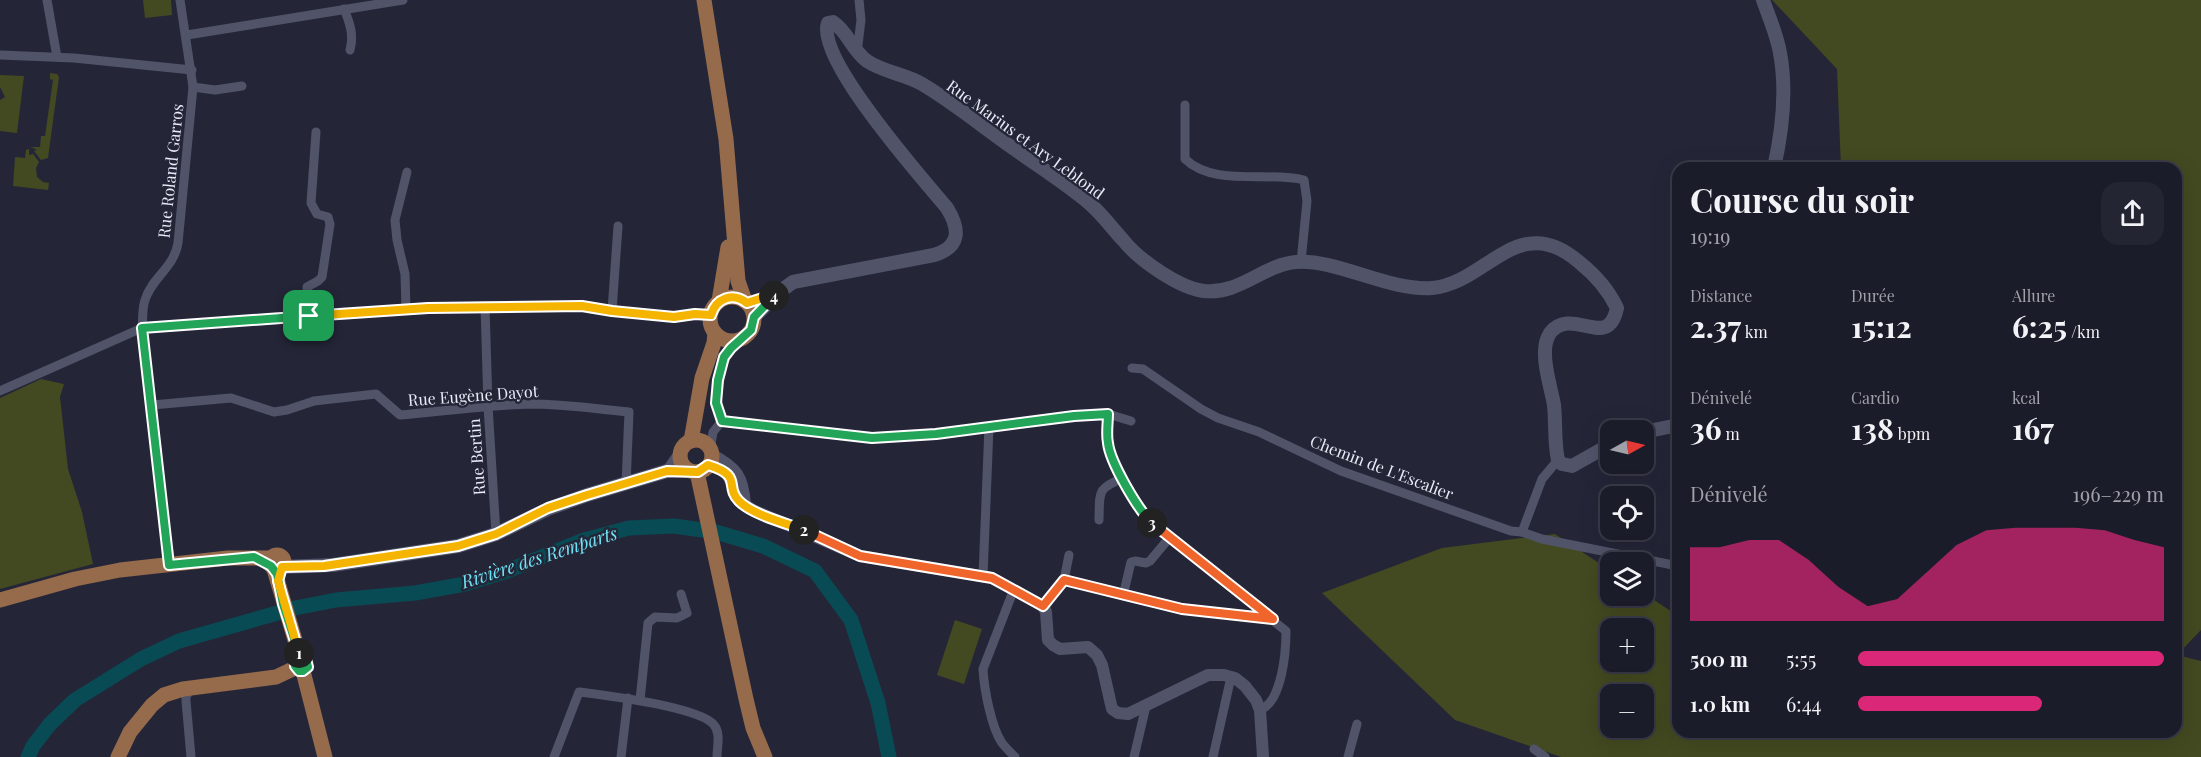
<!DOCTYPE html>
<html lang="fr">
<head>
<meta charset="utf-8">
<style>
	:root { --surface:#1b1c2a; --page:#242532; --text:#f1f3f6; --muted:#a0a1a8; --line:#393a47; --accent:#db2777 }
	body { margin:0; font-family:"Playfair Display",serif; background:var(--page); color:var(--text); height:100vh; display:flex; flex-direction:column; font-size:22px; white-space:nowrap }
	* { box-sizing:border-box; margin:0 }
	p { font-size:20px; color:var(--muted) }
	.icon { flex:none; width:33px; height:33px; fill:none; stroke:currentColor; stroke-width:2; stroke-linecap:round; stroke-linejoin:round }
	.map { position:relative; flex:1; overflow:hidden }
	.drawer { position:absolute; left:1672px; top:162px; width:510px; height:576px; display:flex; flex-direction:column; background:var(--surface); border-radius:18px; box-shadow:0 6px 24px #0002,0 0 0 2px var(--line) }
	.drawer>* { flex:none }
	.needle { width:39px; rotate:82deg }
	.controls { position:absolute; left:1600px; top:420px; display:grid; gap:12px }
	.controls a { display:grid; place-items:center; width:54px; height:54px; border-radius:12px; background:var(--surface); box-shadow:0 6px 24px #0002,0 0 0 2px var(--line); font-size:30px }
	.pin { position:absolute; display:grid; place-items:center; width:51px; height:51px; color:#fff; margin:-26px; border-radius:12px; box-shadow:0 3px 9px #0006 }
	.km { position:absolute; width:30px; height:30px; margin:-15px; border-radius:50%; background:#222; color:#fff; font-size:16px; line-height:30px; text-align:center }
	.round { display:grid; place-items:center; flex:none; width:63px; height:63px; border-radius:18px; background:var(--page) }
	.summary { display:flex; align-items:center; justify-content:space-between; height:102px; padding:0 18px }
	h1 { font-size:33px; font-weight:700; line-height:45px }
	.figures { display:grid; grid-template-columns:repeat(3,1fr); gap:9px; height:102px; padding:6px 18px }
	.figures div { display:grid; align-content:center }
	.figures b { font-size:30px; font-weight:700 }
	.figures small { font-size:16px; font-weight:400 }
	.figures p { font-size:16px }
	.chart { height:168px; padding:12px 18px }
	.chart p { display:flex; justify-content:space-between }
	.chart svg { width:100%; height:108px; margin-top:6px; fill:var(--accent); opacity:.7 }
	ul { padding:0 18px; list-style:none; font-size:20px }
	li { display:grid; grid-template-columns:96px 72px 1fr; align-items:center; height:45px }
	li i { height:15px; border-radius:8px; background:var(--accent) }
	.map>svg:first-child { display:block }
	.green { fill:#434920; fill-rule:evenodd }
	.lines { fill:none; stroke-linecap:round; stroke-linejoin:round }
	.river { stroke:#094b54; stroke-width:15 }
	.minor { stroke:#515469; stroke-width:9 }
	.tertiary { stroke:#515469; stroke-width:12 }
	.secondary { stroke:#515469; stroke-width:14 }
	.primary { stroke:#966b4c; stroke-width:15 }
	.split-1-casing { stroke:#fff; stroke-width:12 }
	.split-2-casing { stroke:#fff; stroke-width:12 }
	.split-3-casing { stroke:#fff; stroke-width:12 }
	.split-4-casing { stroke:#fff; stroke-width:12 }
	.split-5-casing { stroke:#fff; stroke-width:12 }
	.split-1 { stroke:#22a559; stroke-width:8 }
	.split-2 { stroke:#f5b400; stroke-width:8 }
	.split-3 { stroke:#f0652b; stroke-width:8 }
	.split-4 { stroke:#22a559; stroke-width:8 }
	.split-5 { stroke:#f5b400; stroke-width:8 }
	.labels { text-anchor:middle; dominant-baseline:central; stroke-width:5; stroke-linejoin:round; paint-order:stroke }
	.street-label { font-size:16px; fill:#e8eaf7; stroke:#242638 }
	.water-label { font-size:18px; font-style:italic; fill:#70e4f6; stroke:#242638 }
</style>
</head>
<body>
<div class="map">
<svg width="2201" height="757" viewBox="0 0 2201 757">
	<rect width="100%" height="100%" fill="#242638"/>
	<g class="green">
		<path d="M 143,0 L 171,0 L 172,15 L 145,18 Z"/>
		<path d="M 1772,0 L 2201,0 L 2201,630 L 2177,655 L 2201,661 L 2201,757 L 1561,757 L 1455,720 L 1322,593 L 1442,548 L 1555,534 L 1611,571 L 1611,596 L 1644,596 L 1644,593 L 1678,616 L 1678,732 L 2176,732 L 2176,168 L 1841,168 L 1837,69 ZM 1611,628 L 1644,628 L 1644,662 L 1611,662 ZM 1611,694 L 1644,694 L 1644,728 L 1611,728 Z"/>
		<path d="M 50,73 L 57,74 L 59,77 L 48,158 L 41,160 L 34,151 L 37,150 L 31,147 L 40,147 L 41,136 L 45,136 L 53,80 L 50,79 Z"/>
		<path d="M 0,75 L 24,76 L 17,133 L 0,131 L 0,100 L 5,97 L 0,87 Z"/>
		<path d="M 29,149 L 29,155 L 33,154 L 39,162 L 36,168 L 37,177 L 43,182 L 49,183 L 48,190 L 13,186 L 15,157 L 25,158 L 26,150 Z"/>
		<path d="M 41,379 L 64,384 L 60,397 L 68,469 L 82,512 L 93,564 L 0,589 L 0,398 Z"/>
		<path d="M 955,620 L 982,629 L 964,684 L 937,675 Z"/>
	</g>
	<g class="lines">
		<path class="river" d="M 28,757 L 33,746 L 50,724 L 75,700 L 141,659 L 179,641 L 295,608 L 336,600 L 415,593 L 465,584 L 507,571 L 584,540 L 629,528 L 674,526 L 716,532 L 763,546 L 815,571 L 851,620 L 878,703 L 889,757"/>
		<g class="minor">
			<path d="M 47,0 L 57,57"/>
			<path d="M 344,9 C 350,23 354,35 350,50"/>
			<path d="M 187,35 L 403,0"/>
			<path d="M 857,53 L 861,20 L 859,0"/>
			<path d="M 0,55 L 74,58 L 192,70"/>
			<path d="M 193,87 L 215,90 L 242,86"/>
			<path d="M 1185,105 L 1185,159 C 1214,187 1268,171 1304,180 L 1307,201 L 1301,262"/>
			<path d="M 485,306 L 488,406 L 496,534"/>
			<path d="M 406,309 L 405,274 L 397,240 L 395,220 L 407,172"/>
			<path d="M 612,311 L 618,226"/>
			<path d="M 309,316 L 307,287 L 318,281 L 322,277 L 330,224 L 328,217 L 317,214 L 311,203 L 316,132"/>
			<path d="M 1132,368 L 1143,369 L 1201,409 L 1218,418 L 1259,432 L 1341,471 L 1511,531 L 1522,532 L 1542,479 L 1558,460"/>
			<path d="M 0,391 L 142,328 L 158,326 L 428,308 L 485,306 L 582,306 L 612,311 L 674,317 L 695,314 L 711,315"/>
			<path d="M 152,405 L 231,398 L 274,412 L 287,410 L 314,401 L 376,394 L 400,415 C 444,411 487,405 531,404 C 564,404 596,409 629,412 L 626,484"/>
			<path d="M 1108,414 L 1107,441 L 1109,449 L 1131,494 L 1149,521 L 1286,631 C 1286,652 1282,702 1260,710"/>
			<path d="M 722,421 L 872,438 L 936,434 L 1074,416 L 1108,414 L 1131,421"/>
			<path d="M 722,421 C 712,389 716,363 741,339"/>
			<path d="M 710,450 L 713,432 L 722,421"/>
			<path d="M 1099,520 C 1100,492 1096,489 1123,478"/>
			<path d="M 1522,532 L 1542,539 L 1678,566"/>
			<path d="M 1170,537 L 1150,561 L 1146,563 L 1135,561 L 1131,562 L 1123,596 L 1182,609 L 1272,619"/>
			<path d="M 169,565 L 142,328 C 143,319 142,308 145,300 C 152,277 174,268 178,243 L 193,87 L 180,0"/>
			<path d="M 983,576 L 989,427"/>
			<path d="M 1064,580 L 1123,596"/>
			<path d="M 1014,589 L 983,669 C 984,688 991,727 1002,743 C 1006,748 1010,752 1015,757"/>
			<path d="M 1043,606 L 1064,580 L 1069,555"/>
			<path d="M 640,700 L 648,623 L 655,617 L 677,618 L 687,613 L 681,594"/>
			<path d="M 1534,749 L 1545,757"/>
			<path d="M 191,757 L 186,701 L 186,696 L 192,688"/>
			<path d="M 554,757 L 579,692 C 603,695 700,707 714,725 C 721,733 717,747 717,757"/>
			<path d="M 621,757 L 628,698"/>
			<path d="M 1134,757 L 1146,706"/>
			<path d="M 1213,757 L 1231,677"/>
			<path d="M 1348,757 L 1357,724"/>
		</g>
		<g class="tertiary">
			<path d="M 711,454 C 737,468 743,476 745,505"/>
			<path d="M 708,465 L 723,470 L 727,473 L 739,501 L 753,510 L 860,556 L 992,578 L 1043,606 L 1046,612 L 1048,640 L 1053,645 L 1060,649 L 1088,647 L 1097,655 L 1102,665 L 1112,709 L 1118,713 L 1128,714 L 1208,675 L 1224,675 L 1235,678 L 1245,686 L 1256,700 L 1260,710 L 1263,757"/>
		</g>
		<g class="secondary">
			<path d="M 1763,0 C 1769,17 1777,35 1780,53 C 1787,90 1782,132 1774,168"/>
			<path d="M 754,317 L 778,293 L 793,282 L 934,255 C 961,247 960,229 947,208 C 922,178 815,58 828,23 L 833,22 C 848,32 852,50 867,61 C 883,72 905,74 922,84 C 954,103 983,127 1013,148 C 1038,166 1065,183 1089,203 C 1102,214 1111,227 1123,240 C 1139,260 1179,288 1204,291 C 1239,295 1263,265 1296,262 C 1338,259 1387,291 1432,288 C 1486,284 1518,209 1579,262 C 1594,274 1609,291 1617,308 C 1608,352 1572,305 1550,333 C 1547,338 1545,345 1545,351 C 1544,368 1551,388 1554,405 C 1556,424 1554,442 1558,460 L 1562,464 L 1572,466 L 1611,444"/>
			<path d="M 1644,432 L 1678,425"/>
			<path d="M 669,471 L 680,455"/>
			<path d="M 282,567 L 333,565 L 458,546 L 496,534 L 548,509 L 587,495 L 667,471 L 689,471"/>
		</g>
		<g class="primary">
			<path d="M 704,0 L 726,139 L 738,281 L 745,301"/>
			<circle cx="732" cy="319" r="22"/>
			<path d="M 719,301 L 728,247"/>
			<circle cx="696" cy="456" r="16"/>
			<path d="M 691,441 L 702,378 L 714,343 L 715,333"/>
			<path d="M 697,472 L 746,699 L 753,728 L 765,757"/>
			<circle cx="277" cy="562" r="7"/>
			<path d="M 274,569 L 300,657"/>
			<path d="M 0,600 L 75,579 L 120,570 L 228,558 L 272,558"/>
			<path d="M 303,671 L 325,757"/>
			<path d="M 118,757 L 130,732 L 152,705 L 164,695 L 183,689 L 276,677 L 295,668"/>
		</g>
	</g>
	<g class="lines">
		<g class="split-1-casing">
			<path id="split-1" d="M 299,653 L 300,657 L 296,659 L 295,666 L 299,671 L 303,671 L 308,667 L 306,659 L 300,657 L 283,604 L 277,574 L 271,566 L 254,557 L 169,565 L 142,328 L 309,316"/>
		</g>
		<g class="split-2-casing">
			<path id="split-2" d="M 299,653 L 278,581 L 282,567 L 324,566 L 458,546 L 496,534 L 548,508 L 587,495 L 667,471 L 698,472 L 708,465 C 744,476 724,486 739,501 C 753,515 786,523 804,530"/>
		</g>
		<g class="split-3-casing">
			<path id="split-3" d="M 804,530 L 860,556 L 992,578 L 1043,606 L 1064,580 L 1182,609 L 1273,619 L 1152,523"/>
		</g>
		<g class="split-4-casing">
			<path id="split-4" d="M 774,296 L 754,317 L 751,330 L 731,348 L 724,357 L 718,380 L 716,403 L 722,421 L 872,438 L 936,434 L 1074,416 L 1108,414 C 1108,423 1106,434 1108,443 C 1110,462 1138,510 1152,523"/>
		</g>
		<g class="split-5-casing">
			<path id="split-5" d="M 309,316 L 428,308 L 582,306 L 612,311 L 674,317 L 695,314 L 711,315 C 716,298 733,292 747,303 L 778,293 L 774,296"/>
		</g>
		<use href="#split-1" class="split-1"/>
		<use href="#split-2" class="split-2"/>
		<use href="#split-3" class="split-3"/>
		<use href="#split-4" class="split-4"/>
		<use href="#split-5" class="split-5"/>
	</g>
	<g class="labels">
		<g class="street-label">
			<text transform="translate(1026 139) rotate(36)">Rue Marius et Ary Leblond</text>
			<text transform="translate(170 171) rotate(-84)">Rue Roland Garros</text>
			<text transform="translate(473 395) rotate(-4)">Rue Eugène Dayot</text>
			<text transform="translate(476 457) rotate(-94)">Rue Bertin</text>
			<text transform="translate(1382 467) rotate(21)">Chemin de L'Escalier</text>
		</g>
		<g class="water-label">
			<text transform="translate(539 557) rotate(-18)">Rivière des Remparts</text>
		</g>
	</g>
</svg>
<div class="controls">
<a><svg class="needle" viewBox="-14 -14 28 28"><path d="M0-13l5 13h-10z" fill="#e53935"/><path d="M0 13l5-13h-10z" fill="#a0a1a8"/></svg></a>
<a><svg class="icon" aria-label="locate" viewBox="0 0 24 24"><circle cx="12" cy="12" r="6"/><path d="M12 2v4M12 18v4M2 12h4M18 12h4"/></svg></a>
<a><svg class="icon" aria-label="layers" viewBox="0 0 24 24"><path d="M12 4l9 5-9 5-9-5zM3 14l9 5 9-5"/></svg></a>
<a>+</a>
<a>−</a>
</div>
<div class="pin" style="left:309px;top:316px;background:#1e9e55"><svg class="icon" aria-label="arrive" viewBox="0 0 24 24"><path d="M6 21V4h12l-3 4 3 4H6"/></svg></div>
<b class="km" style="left:299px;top:653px">1</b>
<b class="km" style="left:804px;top:530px">2</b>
<b class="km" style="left:1152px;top:523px">3</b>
<b class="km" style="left:774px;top:296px">4</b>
<section class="drawer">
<div class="summary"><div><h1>Course du soir</h1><p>19:19</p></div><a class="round"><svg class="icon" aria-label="share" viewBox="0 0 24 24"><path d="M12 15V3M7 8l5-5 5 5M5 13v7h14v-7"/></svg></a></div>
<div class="figures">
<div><p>Distance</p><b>2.37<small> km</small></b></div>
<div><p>Durée</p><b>15:12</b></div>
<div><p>Allure</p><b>6:25<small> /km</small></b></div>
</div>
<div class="figures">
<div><p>Dénivelé</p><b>36<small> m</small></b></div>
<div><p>Cardio</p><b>138<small> bpm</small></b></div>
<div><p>kcal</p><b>167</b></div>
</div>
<div class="chart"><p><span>Dénivelé</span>196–229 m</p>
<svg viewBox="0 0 160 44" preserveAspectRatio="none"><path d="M0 44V14L10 14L20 11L30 11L40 19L50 30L60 38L70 35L80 24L90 13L100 7L110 6L120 6L130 6L140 7L150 11L160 14V44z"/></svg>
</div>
<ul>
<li><b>500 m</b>5:55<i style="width:100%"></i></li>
<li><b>1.0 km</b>6:44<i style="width:60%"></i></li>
</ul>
</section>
</div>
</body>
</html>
